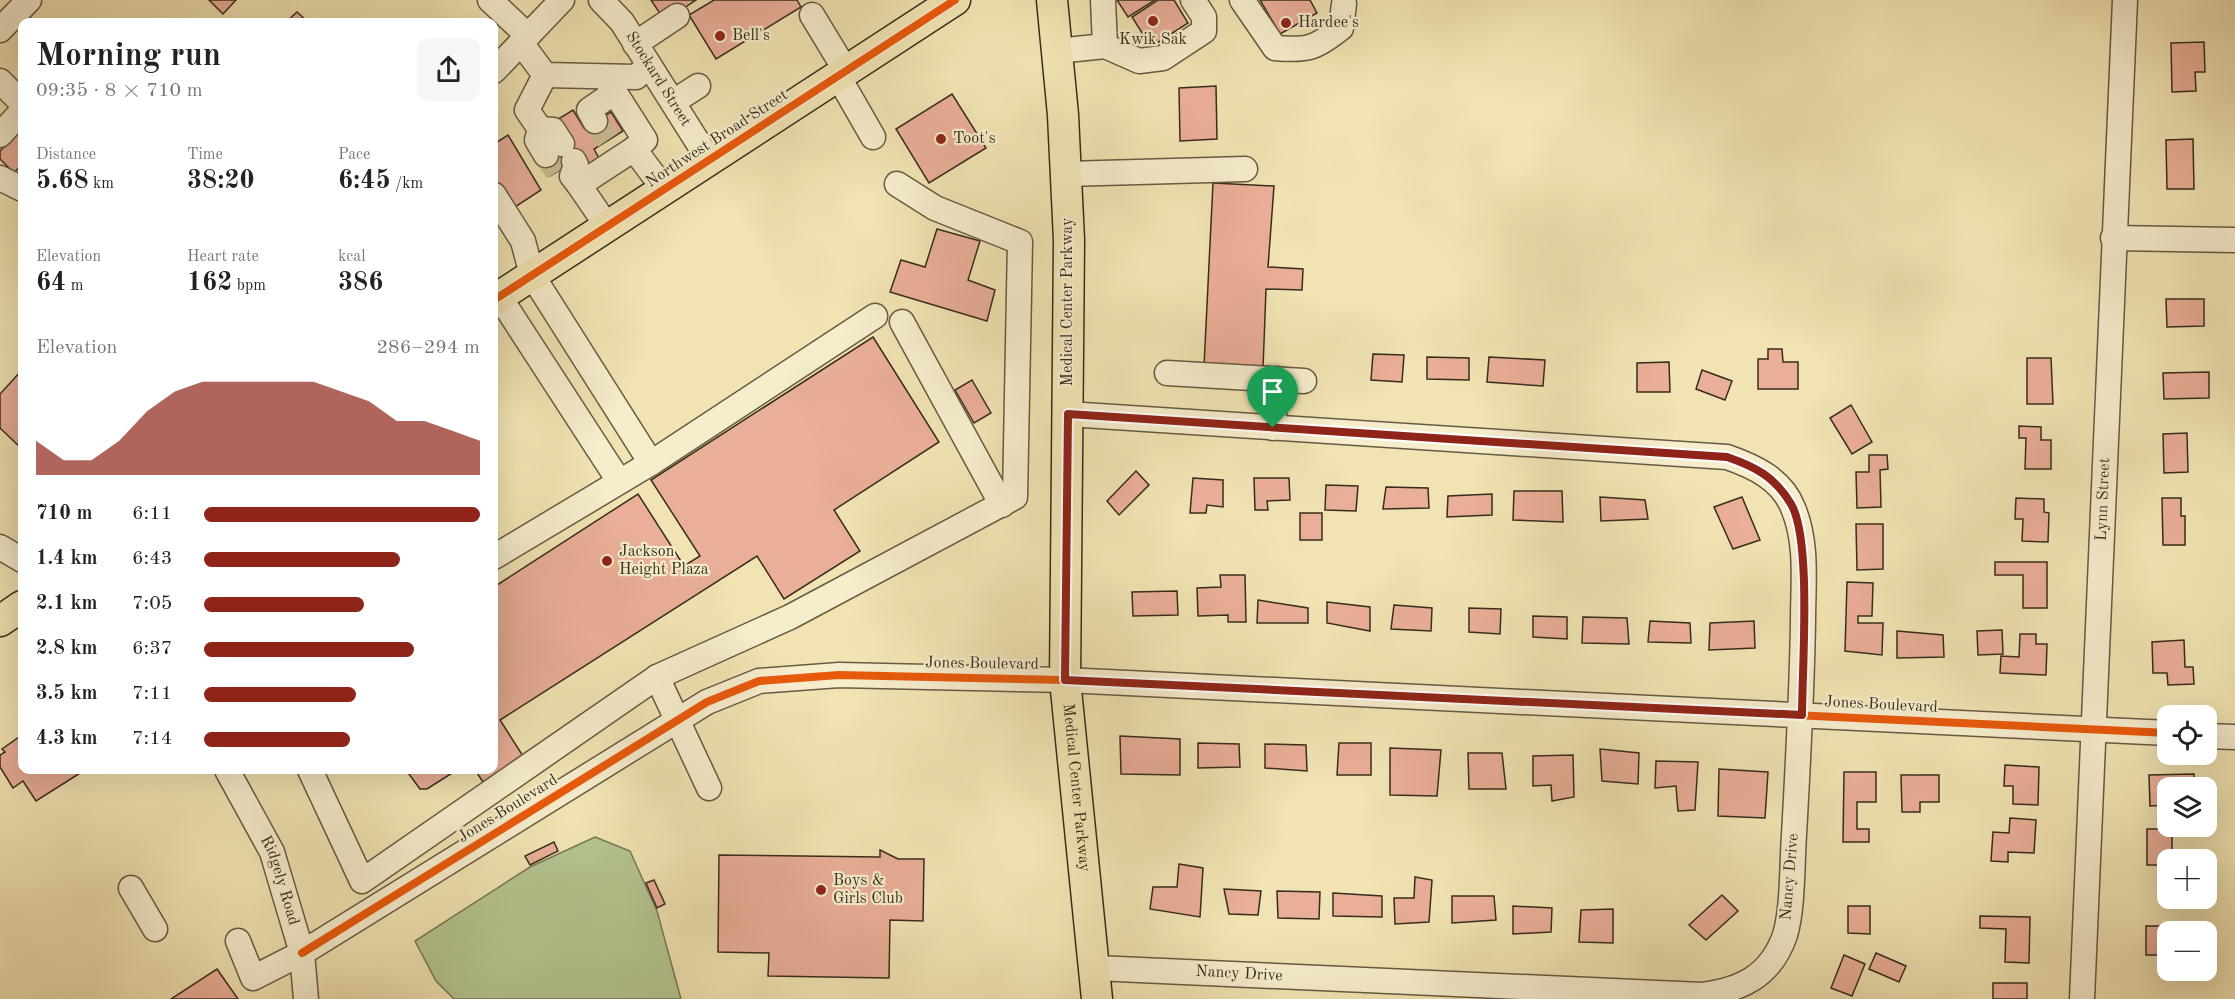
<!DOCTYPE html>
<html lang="en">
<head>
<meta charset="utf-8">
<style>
	:root { --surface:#fff; --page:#f6f6f6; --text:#222; --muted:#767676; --accent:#8f2418 }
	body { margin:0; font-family:"Old Standard TT",serif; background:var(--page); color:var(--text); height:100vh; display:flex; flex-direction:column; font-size:22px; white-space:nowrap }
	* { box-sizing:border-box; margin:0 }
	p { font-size:20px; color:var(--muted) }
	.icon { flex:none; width:33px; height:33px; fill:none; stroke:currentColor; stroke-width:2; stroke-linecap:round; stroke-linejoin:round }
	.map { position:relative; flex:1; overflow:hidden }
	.sheet { position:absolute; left:18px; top:18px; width:480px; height:756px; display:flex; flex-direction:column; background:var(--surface); border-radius:12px; box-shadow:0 6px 24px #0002 }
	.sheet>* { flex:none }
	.tools { position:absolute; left:2157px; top:705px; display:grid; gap:12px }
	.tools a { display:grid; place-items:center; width:60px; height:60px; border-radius:12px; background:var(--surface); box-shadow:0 6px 24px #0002; font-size:30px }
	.pin { position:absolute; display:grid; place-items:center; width:51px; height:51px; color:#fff; margin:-62px -26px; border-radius:50% 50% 50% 0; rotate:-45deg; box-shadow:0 0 6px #0007 }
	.pin .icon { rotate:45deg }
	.round { display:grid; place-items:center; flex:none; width:63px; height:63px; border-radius:12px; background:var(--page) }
	.head { display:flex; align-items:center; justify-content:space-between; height:102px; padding:0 18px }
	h1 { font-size:33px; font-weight:600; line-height:45px }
	.stats { display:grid; grid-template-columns:repeat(3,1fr); gap:9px; height:102px; padding:6px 18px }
	.stats div { display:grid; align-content:center }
	.stats b { font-size:26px; font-weight:600 }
	.stats small { font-size:16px; font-weight:400 }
	.stats p { font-size:16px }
	.chart { height:168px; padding:12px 18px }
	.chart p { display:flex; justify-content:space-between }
	.chart svg { width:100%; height:108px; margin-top:6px; fill:var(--accent); opacity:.7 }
	ul { padding:0 18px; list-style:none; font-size:20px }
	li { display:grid; grid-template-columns:96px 72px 1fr; align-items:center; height:45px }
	li i { height:15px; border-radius:8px; background:var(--accent) }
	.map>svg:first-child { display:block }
	.green { fill:#b4c590; stroke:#767856; stroke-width:1.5 }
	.building { fill:#eaaf98; stroke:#372c1d; stroke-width:1.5 }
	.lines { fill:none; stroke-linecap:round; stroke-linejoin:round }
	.minor-tunnel { stroke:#ccbf94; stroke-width:24; stroke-dasharray:24 12; stroke-linecap:butt }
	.minor-casing { stroke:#665a42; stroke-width:27 }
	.major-casing { stroke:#372c1d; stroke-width:33 }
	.minor { stroke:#f6edcd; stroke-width:24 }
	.major { stroke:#f1e4b2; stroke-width:30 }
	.cycleway-casing { stroke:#f6edcd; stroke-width:11 }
	.cycleway { stroke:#e8590c; stroke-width:8 }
	.route-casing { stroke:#fff; stroke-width:12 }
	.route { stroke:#8f2418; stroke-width:8 }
	.poi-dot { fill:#8f2418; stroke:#f6edcd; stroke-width:2 }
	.labels { text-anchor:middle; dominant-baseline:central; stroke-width:4.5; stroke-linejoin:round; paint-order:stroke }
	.poi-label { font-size:16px; fill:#372c1d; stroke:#f6edcd; text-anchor:start }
	.street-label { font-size:16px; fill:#372c1d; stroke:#f6edcd }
</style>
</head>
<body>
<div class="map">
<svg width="2235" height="999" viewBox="0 0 2235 999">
	<rect width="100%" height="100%" fill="#f1e4b2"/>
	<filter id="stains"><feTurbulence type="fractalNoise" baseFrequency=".00333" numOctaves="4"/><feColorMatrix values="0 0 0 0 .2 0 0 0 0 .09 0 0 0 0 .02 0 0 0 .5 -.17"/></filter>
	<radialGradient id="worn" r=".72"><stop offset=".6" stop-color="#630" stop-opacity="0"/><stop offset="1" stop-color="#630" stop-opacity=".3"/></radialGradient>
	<path class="green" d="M 595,837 L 630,851 L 657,911 L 681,999 L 454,999 L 436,981 L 415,941 L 530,867 Z"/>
	<g class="building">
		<path d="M 209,0 L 236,0 L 223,14 Z"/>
		<path d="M 651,0 L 696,0 L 665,21 Z"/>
		<path d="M 714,0 L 797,0 L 801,7 L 716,59 L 689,15 Z"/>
		<path d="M 1117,0 L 1155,0 L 1128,17 Z"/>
		<path d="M 1158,0 L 1174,0 L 1188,23 L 1151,47 L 1132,17 Z"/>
		<path d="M 1260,0 L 1310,0 L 1317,13 L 1280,34 Z"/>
		<path d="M 297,12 L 308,22 L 286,22 Z"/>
		<path d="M 2204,42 L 2205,72 L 2195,72 L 2196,91 L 2172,92 L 2171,43 Z"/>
		<path d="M 1216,86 L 1217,139 L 1180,141 L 1179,88 Z"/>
		<path d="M 952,94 L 986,148 L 929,183 L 896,129 Z"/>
		<path d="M 573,110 L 584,128 L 611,112 L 623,131 L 594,149 L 600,160 L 587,168 L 580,158 L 550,176 L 539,158 L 555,121 Z"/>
		<path d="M 22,129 L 22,164 L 14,173 L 0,159 L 0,151 Z"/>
		<path d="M 508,135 L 541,190 L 512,209 L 494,181 L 494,144 Z"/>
		<path d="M 2193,139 L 2194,189 L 2167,189 L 2166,140 Z"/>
		<path d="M 1213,183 L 1274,186 L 1268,267 L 1303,269 L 1302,290 L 1266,289 L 1263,369 L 1204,366 Z"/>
		<path d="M 937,229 L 980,241 L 968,280 L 995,290 L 987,321 L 890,292 L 901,260 L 925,267 Z"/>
		<path d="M 2166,299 L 2204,299 L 2204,326 L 2167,327 Z"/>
		<path d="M 873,337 L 939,442 L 834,510 L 860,551 L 784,599 L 757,556 L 500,720 L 523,756 L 483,782 L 475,770 L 494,770 L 494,587 L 638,494 L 684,566 L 700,556 L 651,480 Z"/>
		<path d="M 1768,349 L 1782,349 L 1783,362 L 1798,362 L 1798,389 L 1758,389 L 1758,359 L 1768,359 Z"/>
		<path d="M 1373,354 L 1404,355 L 1402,382 L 1371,380 Z"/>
		<path d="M 1427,357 L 1469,358 L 1469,380 L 1427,379 Z"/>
		<path d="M 1489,357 L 1545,360 L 1543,386 L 1487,382 Z"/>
		<path d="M 2027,358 L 2051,358 L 2053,404 L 2027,404 Z"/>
		<path d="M 1669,362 L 1670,392 L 1637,392 L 1637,363 Z"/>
		<path d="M 22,370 L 22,449 L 0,428 L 0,394 Z"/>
		<path d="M 1702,370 L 1732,381 L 1725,400 L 1696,389 Z"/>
		<path d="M 2209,372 L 2209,398 L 2164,399 L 2163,373 Z"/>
		<path d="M 972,380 L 991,413 L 974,423 L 955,390 Z"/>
		<path d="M 1851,405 L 1872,442 L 1852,454 L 1830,418 Z"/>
		<path d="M 2019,426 L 2041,427 L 2041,440 L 2051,440 L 2051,469 L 2025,469 L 2026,438 L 2019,438 Z"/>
		<path d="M 2187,433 L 2188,472 L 2164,473 L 2163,434 Z"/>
		<path d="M 1869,455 L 1887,455 L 1888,469 L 1880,470 L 1881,507 L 1857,508 L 1856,472 L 1869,472 Z"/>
		<path d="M 1136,471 L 1149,485 L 1119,515 L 1107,501 Z"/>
		<path d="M 1193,478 L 1223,480 L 1223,507 L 1207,505 L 1206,513 L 1190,513 Z"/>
		<path d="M 1254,478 L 1289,478 L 1290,500 L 1267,501 L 1268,510 L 1255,510 Z"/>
		<path d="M 1326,485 L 1358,486 L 1356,511 L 1325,510 Z"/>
		<path d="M 1386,487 L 1428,488 L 1429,508 L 1383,509 Z"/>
		<path d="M 1514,491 L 1562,491 L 1563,522 L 1513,520 Z"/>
		<path d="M 1492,494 L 1492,515 L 1447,517 L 1448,496 Z"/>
		<path d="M 1600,497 L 1645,500 L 1648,519 L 1601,521 Z"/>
		<path d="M 1742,497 L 1760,540 L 1733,549 L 1714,507 Z"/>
		<path d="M 2016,498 L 2044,499 L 2044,512 L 2049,513 L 2048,542 L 2022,541 L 2023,519 L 2015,519 Z"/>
		<path d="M 2162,498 L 2181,498 L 2181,516 L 2185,516 L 2185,545 L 2163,545 Z"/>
		<rect x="1300" y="513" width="22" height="27"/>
		<path d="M 1856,524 L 1883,524 L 1883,569 L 1857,570 Z"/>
		<path d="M 1995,562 L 2047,562 L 2047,608 L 2023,608 L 2023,575 L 1995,575 Z"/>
		<path d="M 1220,575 L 1245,575 L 1246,622 L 1228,622 L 1228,615 L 1198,616 L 1197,588 L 1221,587 Z"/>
		<path d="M 1847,582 L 1873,583 L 1872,616 L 1858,616 L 1858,623 L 1883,623 L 1882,655 L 1845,651 Z"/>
		<path d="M 1177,591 L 1178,615 L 1133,616 L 1132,592 Z"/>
		<path d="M 1258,600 L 1308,608 L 1308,623 L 1257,623 Z"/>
		<path d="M 1327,602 L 1370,607 L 1370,631 L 1327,623 Z"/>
		<path d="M 1394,605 L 1432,608 L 1431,631 L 1391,629 Z"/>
		<path d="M 1469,608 L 1501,609 L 1500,634 L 1469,632 Z"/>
		<path d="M 1533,616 L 1567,617 L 1567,639 L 1533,637 Z"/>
		<path d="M 1583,617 L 1627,618 L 1629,644 L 1582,643 Z"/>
		<path d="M 1650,621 L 1690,623 L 1691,643 L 1648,642 Z"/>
		<path d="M 1754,621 L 1755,648 L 1709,650 L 1710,623 Z"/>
		<path d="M 2002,630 L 2003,654 L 1978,655 L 1977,631 Z"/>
		<path d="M 1897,631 L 1943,635 L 1944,657 L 1897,658 Z"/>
		<path d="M 2020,634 L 2036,634 L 2036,644 L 2047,644 L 2046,675 L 2000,673 L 2001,656 L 2019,657 Z"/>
		<path d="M 2184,640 L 2185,667 L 2193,667 L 2194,684 L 2168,685 L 2167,673 L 2153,673 L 2152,642 Z"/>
		<path d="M 22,735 L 22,770 L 85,770 L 36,801 L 23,781 L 13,788 L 0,767 L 0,755 L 5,752 L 2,749 Z"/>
		<path d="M 1120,736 L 1180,739 L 1180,775 L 1121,774 Z"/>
		<path d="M 1198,743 L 1239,744 L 1240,767 L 1198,768 Z"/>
		<path d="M 1339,743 L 1371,743 L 1371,775 L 1337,775 Z"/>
		<path d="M 1265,744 L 1306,745 L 1307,771 L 1265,768 Z"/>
		<path d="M 1390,748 L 1441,750 L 1437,796 L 1390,795 Z"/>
		<path d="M 1600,749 L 1639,753 L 1638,784 L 1602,781 Z"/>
		<path d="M 1468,753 L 1502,753 L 1506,789 L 1469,789 Z"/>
		<path d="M 1573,755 L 1574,797 L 1552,801 L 1551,785 L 1533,786 L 1533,756 Z"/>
		<path d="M 1656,761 L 1698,762 L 1695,810 L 1678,811 L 1676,786 L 1655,788 Z"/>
		<path d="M 2005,765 L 2039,767 L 2038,805 L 2013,804 L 2013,786 L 2004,786 Z"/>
		<path d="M 1719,769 L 1768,772 L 1765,818 L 1718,816 Z"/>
		<path d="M 406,770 L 457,770 L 427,789 L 420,789 Z"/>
		<path d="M 1844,772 L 1876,772 L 1876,802 L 1857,802 L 1857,829 L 1869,829 L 1869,842 L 1843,842 Z"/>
		<path d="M 2194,774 L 2194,788 L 2168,788 L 2168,805 L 2150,806 L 2149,775 Z"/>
		<path d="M 1901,775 L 1939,775 L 1939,802 L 1920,802 L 1920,812 L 1902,812 Z"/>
		<path d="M 2010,818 L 2036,820 L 2034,853 L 2008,852 L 2008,862 L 1991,861 L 1993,832 L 2009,833 Z"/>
		<path d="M 2147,829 L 2172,829 L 2172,850 L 2177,850 L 2177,860 L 2168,860 L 2168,865 L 2147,865 Z"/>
		<path d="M 554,842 L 558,851 L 530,865 L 525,856 Z"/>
		<path d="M 880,850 L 898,859 L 924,859 L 923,921 L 890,920 L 889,978 L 768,976 L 769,953 L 718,952 L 719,855 L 880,857 Z"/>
		<path d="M 1179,864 L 1203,868 L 1200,917 L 1150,909 L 1153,887 L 1177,887 Z"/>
		<path d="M 1415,877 L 1432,880 L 1429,922 L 1395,924 L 1394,898 L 1414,898 Z"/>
		<path d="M 654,880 L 665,904 L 657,908 L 646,883 Z"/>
		<path d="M 1224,889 L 1261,891 L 1258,915 L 1229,914 Z"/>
		<path d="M 1277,891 L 1320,892 L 1319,919 L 1278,918 Z"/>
		<path d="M 1333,893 L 1382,896 L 1382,917 L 1333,916 Z"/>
		<path d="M 1722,895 L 1738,911 L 1706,940 L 1689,925 Z"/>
		<path d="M 1452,896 L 1494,896 L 1496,920 L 1452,923 Z"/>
		<path d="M 1513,906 L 1552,908 L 1551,932 L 1513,934 Z"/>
		<path d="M 1848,906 L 1870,906 L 1870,934 L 1848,933 Z"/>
		<path d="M 1613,909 L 1613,943 L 1579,942 L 1581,910 Z"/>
		<path d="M 1980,916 L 2030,917 L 2029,963 L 2005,962 L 2006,929 L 1980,928 Z"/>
		<path d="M 2146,926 L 2176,926 L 2176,932 L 2168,932 L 2168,955 L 2146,955 Z"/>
		<path d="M 1876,953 L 1906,966 L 1899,982 L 1869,969 Z"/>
		<path d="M 1844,955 L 1865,964 L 1852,996 L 1831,988 Z"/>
		<path d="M 217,969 L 238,999 L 171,999 Z"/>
		<rect x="1993" y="983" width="34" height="16"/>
	</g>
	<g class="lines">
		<g class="minor-tunnel">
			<path d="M 595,121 L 608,140"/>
			<path d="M 546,155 L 557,172"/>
		</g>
		<g class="minor-casing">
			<g id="minor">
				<path d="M 490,0 L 528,36"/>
				<path id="s1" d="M 601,0 L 622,22 L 709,160"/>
				<path d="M 1103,0 L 1105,46"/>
				<path d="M 1242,0 L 1275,48 C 1308,51 1316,48 1341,28 L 1344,4"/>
				<path d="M 812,15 L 846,71"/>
				<path d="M 0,30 L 29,0"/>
				<path d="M 521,43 L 545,75 L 636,77 L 649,65"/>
				<path d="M 635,44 L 677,16"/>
				<path d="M 1057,51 L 1105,46 L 1139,61 L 1163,58 L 1204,31 L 1204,17 L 1193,0"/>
				<path d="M 494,71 L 562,0"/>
				<path d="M 545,75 L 527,110 L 540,129 L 553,130 L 562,144"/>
				<path d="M 838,76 L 873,137"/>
				<path d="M 605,77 L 645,140 L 634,149"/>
				<path d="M 0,81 L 22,103"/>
				<path d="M 673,102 L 698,86"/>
				<path d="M 595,121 L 589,110 L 615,92"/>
				<path d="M 540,129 L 537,140 L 546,155"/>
				<path d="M 0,135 L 22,111"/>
				<path d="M 574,161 L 576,165 L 572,176 L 579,185"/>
				<path d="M 1066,174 L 1245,169"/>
				<path d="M 0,178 L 22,189"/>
				<path d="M 494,195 L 523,241 L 532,275 L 651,463"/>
				<path d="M 607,226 L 579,185 L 634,149 L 664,189"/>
				<path d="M 2113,238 L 2235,240"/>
				<path d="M 499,296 L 619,481"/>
				<path d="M 902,322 L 1002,505"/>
				<path d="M 1167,373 L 1304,381"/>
				<path d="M 1068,414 L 1727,457 C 1753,466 1782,479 1793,508 C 1808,543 1803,584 1803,621 C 1802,692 1798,763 1794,835 C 1792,863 1793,909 1785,935 C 1771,976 1741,990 1702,995 L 1095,968"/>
				<path d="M 1273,428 L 1277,379"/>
				<path d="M 0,547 L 22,560"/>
				<path d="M 494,557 L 651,463 L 875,316"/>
				<path d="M 657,677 L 709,788"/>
				<path d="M 2206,736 L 2235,737"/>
				<path id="s2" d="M 227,770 L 272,852 L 302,953 L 306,999"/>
				<path d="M 310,770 L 362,881 L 657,677 L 790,617 L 1015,497 L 1020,242 L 935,208 L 897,184"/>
				<path d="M 131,888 L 155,929"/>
				<path d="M 238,941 L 253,978 L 302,953 L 707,702 L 759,681 L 839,675 L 1065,680 L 2168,733"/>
				<path id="s3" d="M 2082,999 L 2125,0"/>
			</g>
		</g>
		<g class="major-casing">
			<g id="major">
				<path id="s4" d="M 1052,0 L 1063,115 L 1069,240 L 1065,680 L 1097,999"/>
				<path d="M 494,300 L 955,0"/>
				<path d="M 0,621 L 22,606"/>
			</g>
		</g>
		<use href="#minor" class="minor"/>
		<use href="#major" class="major"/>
		<g class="cycleway-casing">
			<g id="cycleway">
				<path d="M 494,300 L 955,0"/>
				<path d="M 302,953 L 707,702 L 759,681 L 839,675 L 1065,680 L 2168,733"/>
			</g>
		</g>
		<use href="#cycleway" class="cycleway"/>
	</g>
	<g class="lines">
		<g class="route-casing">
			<path id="route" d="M 1068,414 L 1727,457 C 1756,467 1775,477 1791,504 C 1812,539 1802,670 1802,715 L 1065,680 Z"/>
		</g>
		<use href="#route" class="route"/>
	</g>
	<g class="poi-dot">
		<circle cx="1153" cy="21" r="6"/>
		<circle cx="1286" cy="23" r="6"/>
		<circle cx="720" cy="36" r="6"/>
		<circle cx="941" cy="139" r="6"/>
		<circle cx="607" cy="561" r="6"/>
		<circle cx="821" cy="890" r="6"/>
	</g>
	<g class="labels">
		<g class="poi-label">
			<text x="1298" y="23">Hardee's</text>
			<text x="732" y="36">Bell's</text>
			<text x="1153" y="40" text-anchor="middle">Kwik Sak</text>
			<text x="953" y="139">Toot's</text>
			<text x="619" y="552">Jackson<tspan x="619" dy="18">Height Plaza</tspan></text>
			<text x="833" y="881">Boys &amp;<tspan x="833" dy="18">Girls Club</tspan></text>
		</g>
		<g class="street-label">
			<text stroke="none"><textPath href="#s1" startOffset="98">Stockard Street</textPath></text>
			<text transform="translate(717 139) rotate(-33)">Northwest Broad Street</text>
			<text transform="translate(1068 302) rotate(-90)">Medical Center Parkway</text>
			<text stroke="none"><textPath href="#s3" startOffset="500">Lynn Street</textPath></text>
			<text transform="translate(982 664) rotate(1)">Jones Boulevard</text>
			<text transform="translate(1881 705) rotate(3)">Jones Boulevard</text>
			<text stroke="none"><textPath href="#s4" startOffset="789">Medical Center Parkway</textPath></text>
			<text transform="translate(508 809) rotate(-32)">Jones Boulevard</text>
			<text transform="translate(1790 877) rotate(-85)">Nancy Drive</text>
			<text stroke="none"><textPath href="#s2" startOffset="123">Ridgely Road</textPath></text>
			<text transform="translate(1239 974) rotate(3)">Nancy Drive</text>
		</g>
	</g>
	<rect width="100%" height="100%" filter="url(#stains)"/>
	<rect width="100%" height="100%" fill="url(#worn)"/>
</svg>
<div class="tools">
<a><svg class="icon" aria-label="locate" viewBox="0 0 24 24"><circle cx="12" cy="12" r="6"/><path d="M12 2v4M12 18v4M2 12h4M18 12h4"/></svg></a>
<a><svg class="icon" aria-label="layers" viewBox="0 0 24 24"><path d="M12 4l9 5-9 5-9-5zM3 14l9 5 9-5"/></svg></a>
<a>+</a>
<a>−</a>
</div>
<div class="pin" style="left:1273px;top:428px;background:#1e9e55"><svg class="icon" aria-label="arrive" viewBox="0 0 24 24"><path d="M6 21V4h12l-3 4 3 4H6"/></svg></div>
<section class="sheet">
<div class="head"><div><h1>Morning run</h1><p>09:35 · 8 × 710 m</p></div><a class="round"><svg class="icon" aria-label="share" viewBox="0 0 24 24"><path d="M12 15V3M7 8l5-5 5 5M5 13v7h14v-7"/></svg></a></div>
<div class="stats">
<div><p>Distance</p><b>5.68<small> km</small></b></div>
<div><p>Time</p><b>38:20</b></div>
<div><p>Pace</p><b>6:45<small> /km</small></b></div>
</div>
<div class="stats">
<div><p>Elevation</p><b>64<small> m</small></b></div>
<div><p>Heart rate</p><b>162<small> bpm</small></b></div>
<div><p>kcal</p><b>386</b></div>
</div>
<div class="chart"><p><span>Elevation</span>286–294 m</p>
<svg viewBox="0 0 160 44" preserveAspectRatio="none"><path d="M0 44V30L10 38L20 38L30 30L40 18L50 10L60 6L70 6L80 6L90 6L100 6L110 10L120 14L130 22L140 22L150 26L160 30V44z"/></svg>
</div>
<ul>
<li><b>710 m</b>6:11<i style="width:100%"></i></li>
<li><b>1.4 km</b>6:43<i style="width:71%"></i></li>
<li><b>2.1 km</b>7:05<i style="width:58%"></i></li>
<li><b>2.8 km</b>6:37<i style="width:76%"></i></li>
<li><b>3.5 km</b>7:11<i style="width:55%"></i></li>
<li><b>4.3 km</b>7:14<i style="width:53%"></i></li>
</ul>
</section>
</div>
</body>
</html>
